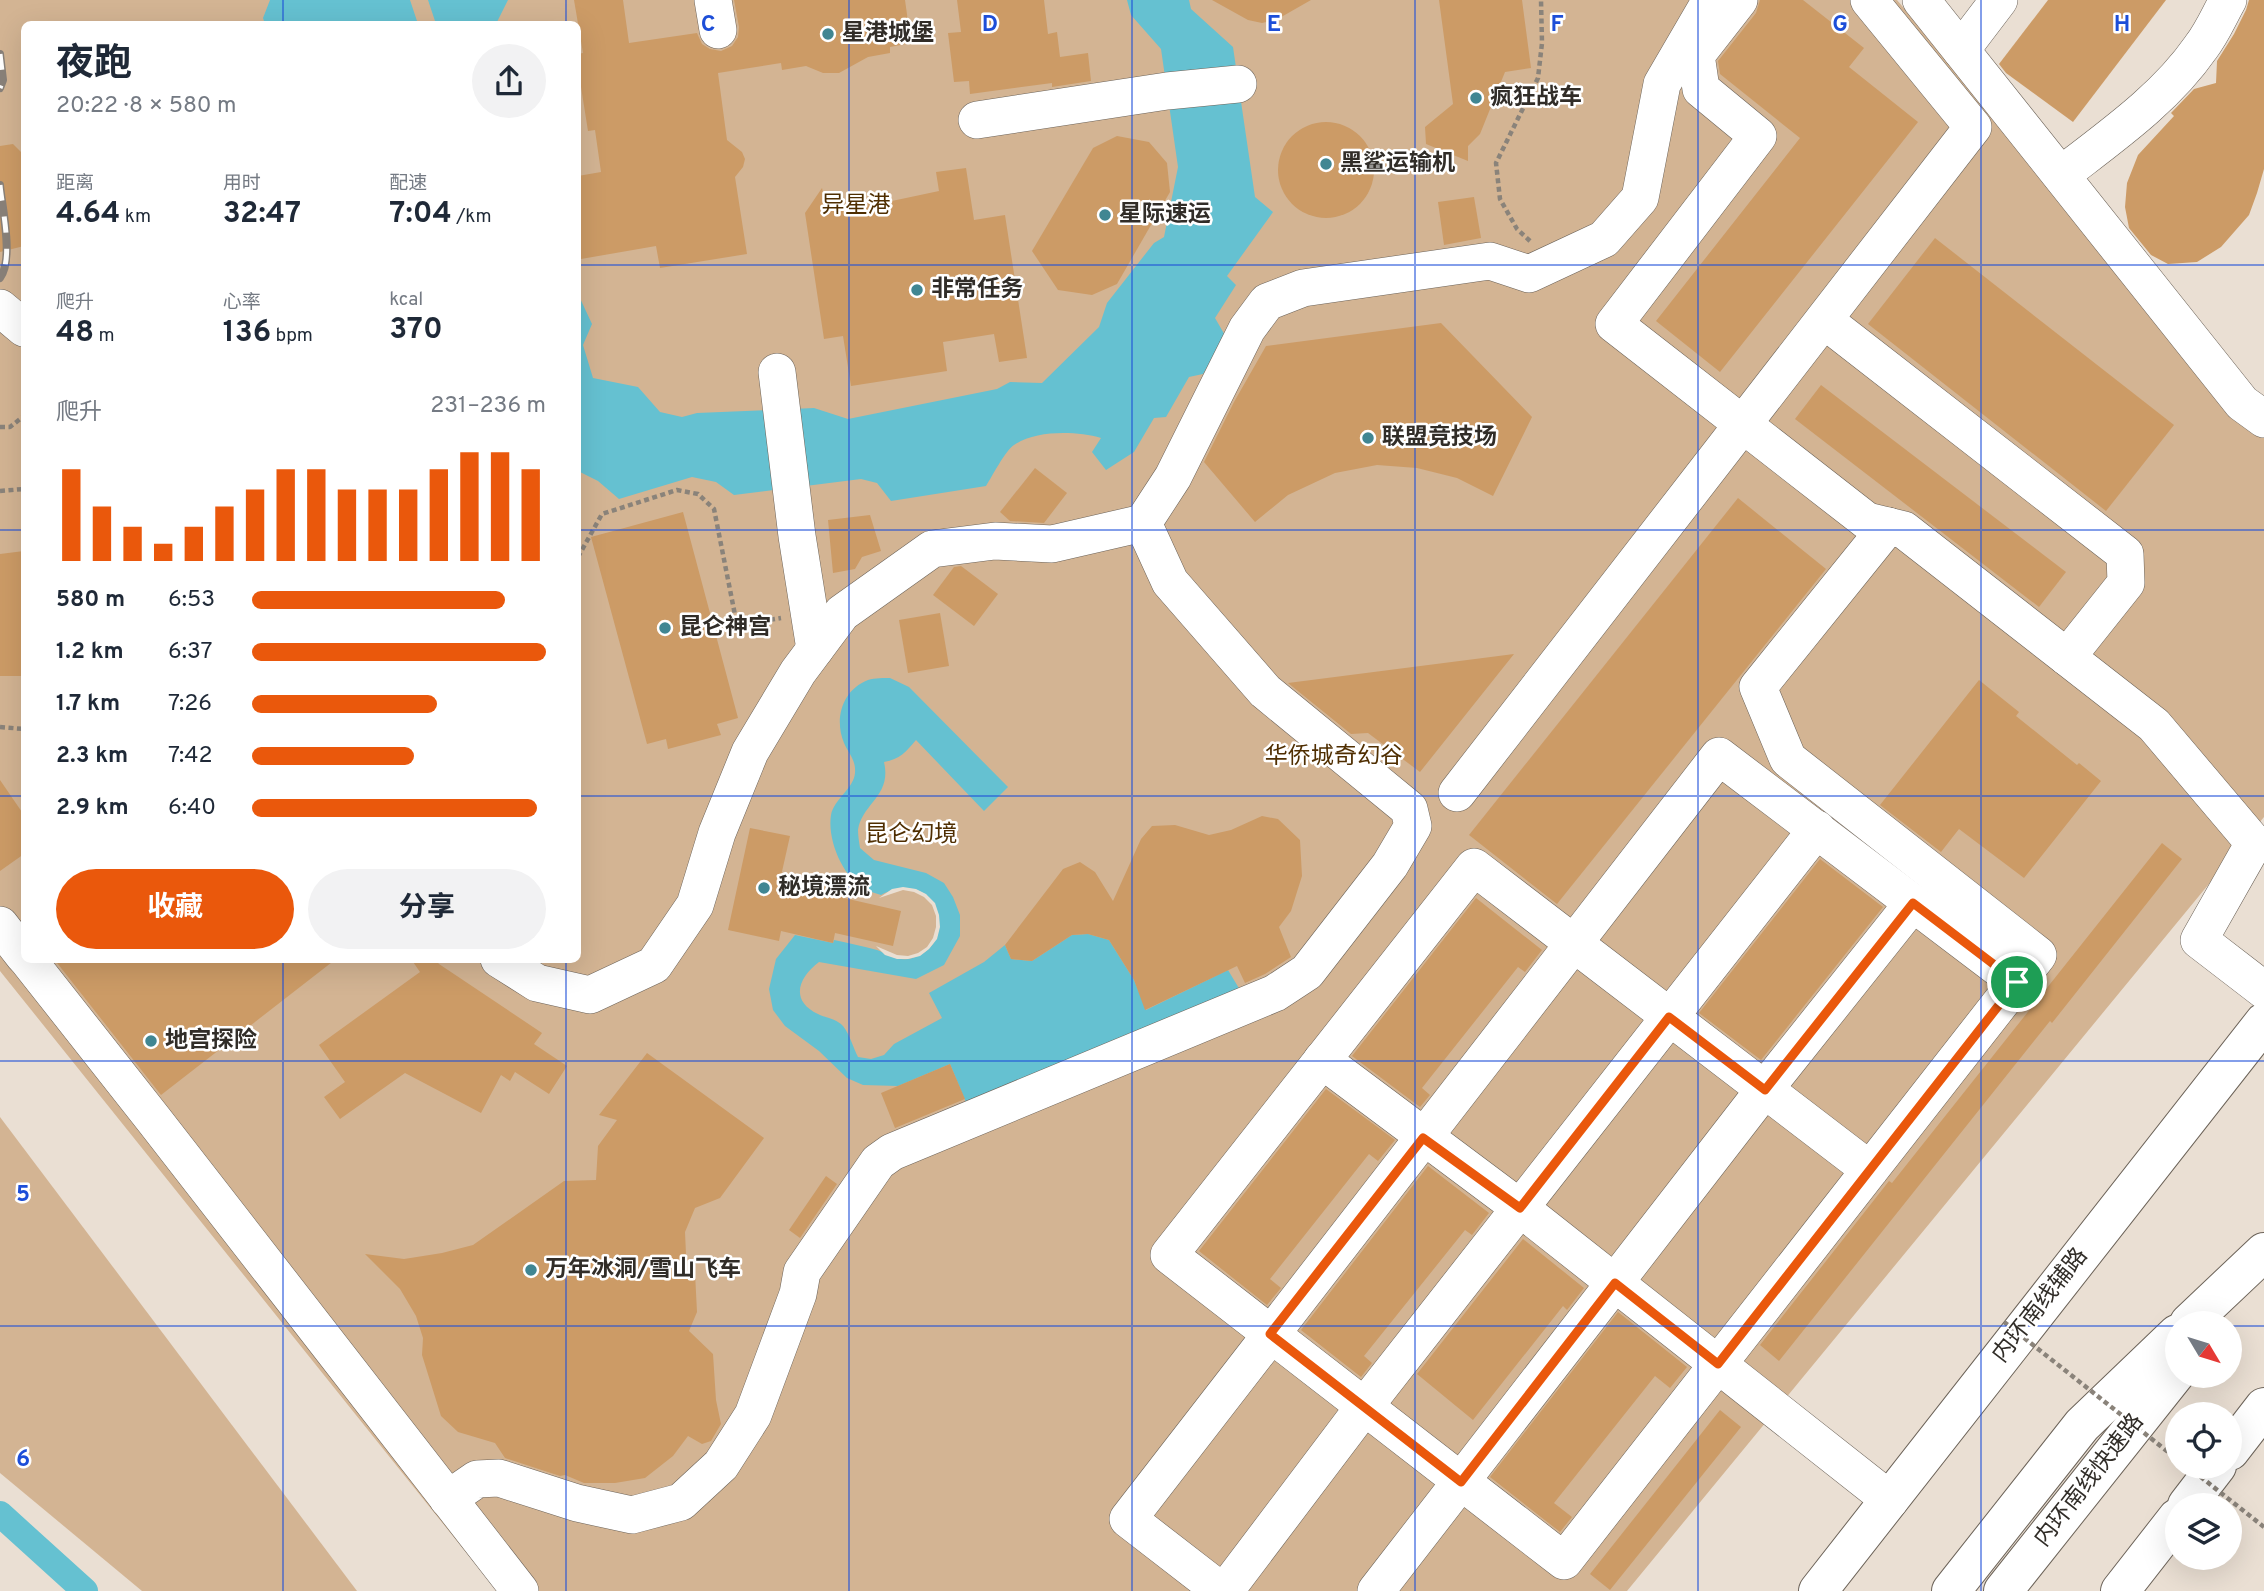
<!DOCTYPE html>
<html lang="zh">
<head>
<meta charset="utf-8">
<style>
	:root { --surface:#fff; --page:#f2f2f3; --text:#1f2937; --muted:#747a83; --accent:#ea580c }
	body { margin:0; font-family:Overpass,"Noto Sans SC",sans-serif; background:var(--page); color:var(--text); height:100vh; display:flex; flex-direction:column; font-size:26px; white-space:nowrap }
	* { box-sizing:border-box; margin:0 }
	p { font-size:23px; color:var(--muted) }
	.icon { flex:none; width:38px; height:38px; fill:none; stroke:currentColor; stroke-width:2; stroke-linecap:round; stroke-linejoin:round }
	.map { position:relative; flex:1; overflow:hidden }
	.side { position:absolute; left:21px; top:21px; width:560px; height:942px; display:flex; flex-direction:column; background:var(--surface); border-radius:10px; box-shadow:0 7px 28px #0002 }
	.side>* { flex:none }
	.needle { width:46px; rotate:128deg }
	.controls { position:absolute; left:2165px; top:1311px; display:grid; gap:14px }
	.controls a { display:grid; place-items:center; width:77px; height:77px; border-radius:50%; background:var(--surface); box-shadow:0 7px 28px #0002; font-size:35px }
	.pin { position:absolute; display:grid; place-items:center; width:60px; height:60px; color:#fff; margin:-30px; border:4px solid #fff; border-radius:50%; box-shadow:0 2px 7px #0007 }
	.round { display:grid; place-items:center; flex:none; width:74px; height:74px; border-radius:37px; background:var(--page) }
	.overview { display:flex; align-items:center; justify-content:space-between; height:119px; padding:0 35px }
	h1 { font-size:38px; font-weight:700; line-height:52px }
	.metrics { display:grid; grid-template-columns:repeat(3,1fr); gap:10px; height:119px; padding:7px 35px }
	.metrics div { display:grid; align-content:center }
	.metrics b { font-size:30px; font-weight:700 }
	.metrics small { font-size:19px; font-weight:400 }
	.metrics p { font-size:19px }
	.chart { height:196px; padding:14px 35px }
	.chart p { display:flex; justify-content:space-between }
	.chart svg { width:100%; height:126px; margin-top:7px; stroke:var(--accent); stroke-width:6 }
	.button { display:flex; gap:14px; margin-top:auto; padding:14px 35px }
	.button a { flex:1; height:80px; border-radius:42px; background:var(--accent); color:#fff; font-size:28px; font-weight:700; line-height:80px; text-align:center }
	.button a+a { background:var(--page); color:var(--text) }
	ul { padding:0 35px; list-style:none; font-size:23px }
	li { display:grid; grid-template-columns:112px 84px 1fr; align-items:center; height:52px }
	li i { height:18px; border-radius:9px; background:var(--accent) }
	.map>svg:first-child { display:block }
	.green { fill:#d3b493; fill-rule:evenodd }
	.water { fill:#65c1d1 }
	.pier { fill:#eadfd3 }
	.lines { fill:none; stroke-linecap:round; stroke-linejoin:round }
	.canal { stroke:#65c1d1; stroke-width:26 }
	.building { fill:#cc9b66 }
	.minor-casing { stroke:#6c6359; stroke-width:38 }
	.major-casing { stroke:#6c6359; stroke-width:40 }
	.highway-casing { stroke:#6c6359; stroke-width:40 }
	.path { stroke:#8a837a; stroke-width:4.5; stroke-dasharray:5 3.5; stroke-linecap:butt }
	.minor { stroke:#fff; stroke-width:37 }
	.major { stroke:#fff; stroke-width:38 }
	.highway { stroke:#fff; stroke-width:38 }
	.rail-casing { stroke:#898179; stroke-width:8 }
	.rail { stroke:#fff; stroke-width:5; stroke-dasharray:16; stroke-linecap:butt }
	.path-bridge { stroke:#8a837a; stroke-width:4.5; stroke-dasharray:5 3.5; stroke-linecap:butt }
	.route-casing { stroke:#fff; stroke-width:14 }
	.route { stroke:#ea580c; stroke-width:9 }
	.grid { fill:none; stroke:#1d4ed8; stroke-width:2; stroke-opacity:0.55 }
	.poi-dot { fill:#408692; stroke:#fff; stroke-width:2.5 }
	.labels { text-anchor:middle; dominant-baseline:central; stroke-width:5; stroke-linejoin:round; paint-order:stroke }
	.poi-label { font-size:23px; font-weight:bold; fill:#312d28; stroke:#fff; text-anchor:start }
	.park-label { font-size:23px; fill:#4f2e01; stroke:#fff }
	.street-label { font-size:23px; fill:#312d28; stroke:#fff }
	.grid-label { font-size:23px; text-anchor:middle; font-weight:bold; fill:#1d4ed8; stroke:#fff; stroke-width:5; stroke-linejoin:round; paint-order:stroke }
</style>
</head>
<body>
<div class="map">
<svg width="2264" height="1591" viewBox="0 0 2264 1591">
	<rect width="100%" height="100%" fill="#eadfd3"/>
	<g class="green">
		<path d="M 0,0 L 1897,0 L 2237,406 L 2264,429 L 2264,817 L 1627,1591 L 497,1591 L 0,971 ZM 24,24 L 578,24 L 578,959 L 24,959 Z"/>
		<path d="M 0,1117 L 357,1591 L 142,1591 L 0,1473 Z"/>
	</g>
	<g class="water">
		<path d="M 270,0 L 410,0 L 418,24 L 265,24 L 263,18 Z"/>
		<path d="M 428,0 L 508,0 L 496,24 L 436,24 Z"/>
		<path d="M 1127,0 L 1189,0 L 1191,9 L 1233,47 L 1255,197 L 1273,212 L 1227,276 L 1236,285 L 1215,318 L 1226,337 L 1203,374 L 1189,377 L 1166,417 L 1154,418 L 1134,452 L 1106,470 L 1092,452 L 1101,438 C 1076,431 1036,430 1014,445 C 1005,451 993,475 986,486 L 891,501 L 877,483 L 861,479 L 734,495 L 716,482 L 692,477 L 619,499 L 598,481 L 578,471 L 578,294 L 592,324 L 583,345 L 593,378 L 638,387 L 660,412 L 682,417 L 697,413 L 814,408 L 848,419 L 997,389 L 1010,382 L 1042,383 L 1099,327 L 1107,303 L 1154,243 L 1164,237 L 1178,167 L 1161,49 L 1131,15 Z"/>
		<path d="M 890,678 L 909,687 L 1008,787 L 984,811 L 916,740 C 906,752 900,759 884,762 C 892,796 862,803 858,830 C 858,835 859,842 860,848 L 874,860 L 926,873 L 944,883 L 953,897 L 960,915 L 960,936 L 944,965 L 916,979 L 819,962 C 799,977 789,1000 818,1014 C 826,1018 837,1019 843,1026 C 850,1035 853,1047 858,1057 L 871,1059 L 884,1055 L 894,1044 L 942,1018 L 929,993 L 984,962 L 1005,945 L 1011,959 L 1032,961 L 1072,935 L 1088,934 L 1109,940 L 1134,980 L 1146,1010 L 1228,970 L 1240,990 L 970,1112 L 950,1064 L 898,1086 L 863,1085 L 847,1078 L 819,1051 L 785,1026 L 773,1010 L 769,989 L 776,959 L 795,935 L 833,943 L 834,940 C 848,943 863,946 877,950 C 887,953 895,961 908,959 C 963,949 938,864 881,895 C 876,893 870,892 866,890 C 843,878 827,840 831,815 C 834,799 854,788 855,773 C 856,760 849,754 844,743 C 834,719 842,690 868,680 C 875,678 884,678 890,678 Z"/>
	</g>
	<path class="pier" d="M 903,887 L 916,889 L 926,894 L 935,903 L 939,915 L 940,927 L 937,939 L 929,949 L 920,956 L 908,959 L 897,959 L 885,955 L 876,946 L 897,955 L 908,956 L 918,953 L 927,947 L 933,938 L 936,927 L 936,916 L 932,905 L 924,897 L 914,892 L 903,890 L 879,898 L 892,889 Z"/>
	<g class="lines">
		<path class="canal" d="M 0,1514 L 85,1591"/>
	</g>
	<g class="building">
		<path d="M 574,0 L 623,0 L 629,43 L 697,33 L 702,44 L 710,49 L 721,51 L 732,46 L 738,37 L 739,27 L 734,0 L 905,0 L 911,43 L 890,47 L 890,53 L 868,57 L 839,73 L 823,73 L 806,66 L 782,70 L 781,63 L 718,73 L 727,140 L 742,152 L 745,159 L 743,167 L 735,177 L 747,254 L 660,268 L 656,246 L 581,259 L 578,237 L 578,176 L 601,172 L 595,130 L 588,131 L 581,87 L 578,87 L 578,54 L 583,53 Z"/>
		<path d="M 957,0 L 1044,0 L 1048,34 L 1057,32 L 1060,57 L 1088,53 L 1091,81 L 1052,87 L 1052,83 L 970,94 L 969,81 L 954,82 L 948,33 L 961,32 Z"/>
		<path d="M 1212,0 L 1311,0 L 1276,20 L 1262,23 L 1248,20 Z"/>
		<path d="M 1439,0 L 1522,0 L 1531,68 L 1505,72 L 1480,134 L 1468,146 L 1468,161 L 1426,144 L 1425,127 L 1453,104 Z"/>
		<path d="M 1760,0 L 1803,0 L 1864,48 L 1849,67 L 1918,122 L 1720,372 L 1656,321 L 1800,138 L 1720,74 L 1718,61 L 1756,13 Z"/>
		<path d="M 2048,0 L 2166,0 L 2073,122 L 2006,73 L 1999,64 Z"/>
		<path d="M 2249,0 L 2264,0 L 2264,169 L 2257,193 L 2249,215 L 2221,247 L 2197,262 L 2168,264 L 2151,255 L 2129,228 L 2125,207 L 2127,183 L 2138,155 L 2174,116 L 2171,113 L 2194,89 L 2216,83 L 2217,61 L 2234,34 L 2246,10 Z"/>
		<circle cx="1326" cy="170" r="48"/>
		<path d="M 1117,136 L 1149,142 L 1167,163 L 1170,192 L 1117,284 L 1092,295 L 1058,290 L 1032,251 L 1093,148 Z"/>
		<path d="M 13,144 L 24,155 L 24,246 L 0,252 L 0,146 Z"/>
		<path d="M 966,168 L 974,220 L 1005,215 L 1027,358 L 999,362 L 994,334 L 943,342 L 947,371 L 851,386 L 843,336 L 824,339 L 805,213 L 822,188 L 827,209 L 872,199 L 873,205 L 939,191 L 936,172 Z"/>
		<path d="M 1474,197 L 1481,238 L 1444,245 L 1438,202 Z"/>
		<path d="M 1935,238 L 2174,425 L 2106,511 L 1868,324 Z"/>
		<path d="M 1441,323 L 1532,417 L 1493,496 L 1457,478 L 1417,468 L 1377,465 L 1335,473 L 1288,495 L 1255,522 L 1204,462 L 1234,402 L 1266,346 Z"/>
		<path d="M 1821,385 L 2066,572 L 2039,607 L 1795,419 Z"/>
		<path d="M 1035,468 L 1067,493 L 1044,523 L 1010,521 L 1000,512 Z"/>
		<path d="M 1738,498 L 1826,569 L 1557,904 L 1469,835 Z"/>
		<path d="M 683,512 L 738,718 L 717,724 L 721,735 L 668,749 L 666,739 L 647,744 L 591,537 Z"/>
		<path d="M 870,515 L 881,551 L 862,557 L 855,569 L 833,573 L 828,520 Z"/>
		<path d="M 24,551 L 24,676 L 0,676 L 0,554 Z"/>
		<path d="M 961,566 L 998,594 L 974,626 L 933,595 L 954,567 Z"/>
		<path d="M 940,613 L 949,666 L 908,673 L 899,620 Z"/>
		<path d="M 1514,654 L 1420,772 L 1368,733 L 1351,734 L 1288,683 Z"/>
		<path d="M 1979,680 L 2019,712 L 2016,716 L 2077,765 L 2079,763 L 2101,781 L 2024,878 L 1959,829 L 1941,852 L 1880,805 Z"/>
		<path d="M 0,780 L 24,815 L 24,854 L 0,871 Z"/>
		<path d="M 1262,816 L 1278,819 L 1300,840 L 1302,876 L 1291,911 L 1279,927 L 1291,957 L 1265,974 L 1245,983 L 1237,966 L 1145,1010 L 1134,980 L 1109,940 L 1088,934 L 1072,935 L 1032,961 L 1011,959 L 1005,945 L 1063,869 L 1080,862 L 1095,872 L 1113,901 L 1141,839 L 1152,826 L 1175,825 L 1209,835 L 1231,830 Z"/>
		<path d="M 750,828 L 790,836 L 781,876 L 846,892 L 844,898 L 901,911 L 893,946 L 835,933 L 833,943 L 781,931 L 779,941 L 728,930 Z"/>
		<path d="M 2162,843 L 2182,859 L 2052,1023 L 2050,1021 L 1779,1361 L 1760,1345 L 1889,1181 L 1892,1183 Z"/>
		<path d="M 1820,859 L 1883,907 L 1761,1060 L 1699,1013 Z"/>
		<path d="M 1476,898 L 1542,950 L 1525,972 L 1518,967 L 1422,1088 L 1430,1095 L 1420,1107 L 1352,1056 Z"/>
		<path d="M 54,959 L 336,959 L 161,1095 Z"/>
		<path d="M 411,959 L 435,959 L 439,964 L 542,1033 L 534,1044 L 567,1066 L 549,1094 L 515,1072 L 510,1081 L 501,1075 L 481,1113 L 405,1073 L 340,1119 L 324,1097 L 345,1082 L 319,1045 L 420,972 Z"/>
		<path d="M 647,1053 L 764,1138 L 720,1198 L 695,1208 L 685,1232 L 686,1254 L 695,1273 L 697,1312 L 689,1331 L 713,1354 L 716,1400 L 721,1424 L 711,1441 L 702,1444 L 688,1436 L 673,1456 L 645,1478 L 615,1483 L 584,1483 L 565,1475 L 560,1476 L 505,1458 L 495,1443 L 458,1432 L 441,1416 L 422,1355 L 423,1338 L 416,1316 L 400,1289 L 365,1254 L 404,1259 L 442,1253 L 473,1245 L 564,1181 L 596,1180 L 598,1146 L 617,1120 L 599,1115 Z"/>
		<path d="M 950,1064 L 965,1099 L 895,1128 L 881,1093 Z"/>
		<path d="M 1326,1089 L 1395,1140 L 1378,1161 L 1369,1154 L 1270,1279 L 1281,1288 L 1267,1305 L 1199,1251 Z"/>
		<path d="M 1428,1166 L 1489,1213 L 1472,1235 L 1465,1230 L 1364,1356 L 1372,1363 L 1361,1377 L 1301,1330 Z"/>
		<path d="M 826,1176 L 837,1184 L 800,1238 L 789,1230 Z"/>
		<path d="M 1523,1239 L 1584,1288 L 1567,1310 L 1563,1306 L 1473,1420 L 1417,1374 Z"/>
		<path d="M 1618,1312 L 1687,1367 L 1670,1388 L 1655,1376 L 1554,1503 L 1572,1517 L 1560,1532 L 1490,1477 Z"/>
		<path d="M 1720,1410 L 1741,1427 L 1610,1590 L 1590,1574 Z"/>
	</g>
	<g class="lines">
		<g class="minor-casing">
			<g id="minor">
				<path d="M 713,0 L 718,30"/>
				<path d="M 1739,0 L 1696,55 L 1701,89 L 1758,136 L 1614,324 L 1867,521 L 1904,530 L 2154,725 L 2254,843 L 2199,940 L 2264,990"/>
				<path d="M 1921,0 L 2242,403 L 2264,419"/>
				<path d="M 1961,50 L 1999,0"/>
				<path d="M 977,120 L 1167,91 L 1238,84"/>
				<path d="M 2061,175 C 2110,137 2165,99 2201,47 C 2212,33 2219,16 2228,0"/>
				<path d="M 0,308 L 24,328"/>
				<path d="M 1824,320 L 2125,554 L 2126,583 L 2067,657"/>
				<path d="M 777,372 L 797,536 L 815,649"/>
				<path d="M 1457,793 L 1973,127 L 1869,0"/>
				<path d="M 0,925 L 24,956"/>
				<path d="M 27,959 L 154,1120 L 520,1591"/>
				<path d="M 499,959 L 537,983 L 590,995 L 654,965 L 695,905 L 717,833 L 750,752 L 798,672 L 842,613 L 932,549 L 995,541 L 1052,544 L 1143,523 L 1173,477 L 1247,329 L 1267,302 L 1303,288 L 1490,261 L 1529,274 L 1604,239 L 1640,198 L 1662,84 L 1711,0"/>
				<path d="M 1322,1060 L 1520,1208 L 1890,1500"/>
				<path d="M 1870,1170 L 1474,867 L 1169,1255 L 1564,1561 L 2038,955 L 1788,759 L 1758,687 L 1888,526"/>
				<path d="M 448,1499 L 477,1479 L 499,1478 L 577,1503 L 632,1515 L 681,1502 L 721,1465 L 753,1415 L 798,1294 L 802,1272 L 878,1162 L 892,1152 L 1275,993 L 1307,972 L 1390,865 L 1413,826 L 1409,809 L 1265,691 L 1170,582 L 1143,523"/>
				<path d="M 1221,1591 L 1128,1519 L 1719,756 L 2017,982"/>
				<path d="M 1225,1591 L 1364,1407 L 1817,829"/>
				<path d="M 1376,1591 L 1764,1090 L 1913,903"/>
			</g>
		</g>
		<g class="major-casing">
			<path id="major" d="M 1818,1591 L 2264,1022"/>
		</g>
		<g class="highway-casing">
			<g id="highway">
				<path d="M 2189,1323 L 2264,1252"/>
				<path d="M 2230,1451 L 2264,1407"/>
				<path d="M 2187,1505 L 2217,1466"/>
				<path d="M 1951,1591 L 2082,1425 L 2177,1334"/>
				<path d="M 2003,1591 L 2177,1372"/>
				<path d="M 2120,1591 L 2177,1518"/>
			</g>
		</g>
		<g class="path">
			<path d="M 1530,241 L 1517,229 L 1500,199 L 1496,163 L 1538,78 L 1542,43 L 1541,0"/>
			<path d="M 0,427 L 10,427 L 24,416"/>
			<path d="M 0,491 L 24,489"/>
			<path d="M 578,557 L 602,514 L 677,490 L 698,494 L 714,509 L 737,625 L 781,618"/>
			<path d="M 0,727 L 24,729"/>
		</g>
		<use href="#minor" class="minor"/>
		<use href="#major" class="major"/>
		<use href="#highway" class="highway"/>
		<g class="rail-casing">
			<g id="rail">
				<path d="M 0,54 L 3,80 L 0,88"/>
				<path d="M 0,185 C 2,208 14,259 0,278"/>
			</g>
		</g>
		<use href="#rail" class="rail"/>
		<g class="path-bridge">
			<path d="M 2004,1322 L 2177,1459"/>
			<path d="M 2187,1466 L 2264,1527"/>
		</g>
	</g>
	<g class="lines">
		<g class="route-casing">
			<path id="route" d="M 1913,903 L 2017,982 L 1718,1364 L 1615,1283 L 1461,1482 L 1270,1334 L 1423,1138 L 1520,1208 L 1669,1017 L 1765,1090 Z"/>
		</g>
		<use href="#route" class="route"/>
	</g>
	<path class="grid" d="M 283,0 L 283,24M 566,0 L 566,24M 849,0 L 849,1591M 1132,0 L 1132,1591M 1415,0 L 1415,1591M 1698,0 L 1698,1591M 1981,0 L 1981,1591M 0,265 L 24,265M 578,265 L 2264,265M 0,530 L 24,530M 578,530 L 2264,530M 0,796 L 24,796M 578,796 L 2264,796M 283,959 L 283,1591M 566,959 L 566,1591M 0,1061 L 2264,1061M 0,1326 L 2177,1326M 2230,1326 L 2264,1326"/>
	<g class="poi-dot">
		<circle cx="828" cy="34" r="7"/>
		<circle cx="1476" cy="98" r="7"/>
		<circle cx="1326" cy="164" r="7"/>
		<circle cx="1105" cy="215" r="7"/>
		<circle cx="917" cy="290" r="7"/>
		<circle cx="1368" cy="438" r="7"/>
		<circle cx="665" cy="628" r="7"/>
		<circle cx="764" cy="888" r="7"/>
		<circle cx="151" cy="1041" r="7"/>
		<circle cx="531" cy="1270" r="7"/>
	</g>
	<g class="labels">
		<g class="poi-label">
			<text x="842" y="34">星港城堡</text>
			<text x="1490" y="98">疯狂战车</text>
			<text x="1340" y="164">黑鲨运输机</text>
			<text x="1119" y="215">星际速运</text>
			<text x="931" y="290">非常任务</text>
			<text x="1382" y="438">联盟竞技场</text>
			<text x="679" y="628">昆仑神宫</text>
			<text x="778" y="888">秘境漂流</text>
			<text x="165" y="1041">地宫探险</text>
			<text x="545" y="1270">万年冰洞/雪山飞车</text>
		</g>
		<g class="park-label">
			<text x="856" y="206">异星港</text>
			<text x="1334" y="757">华侨城奇幻谷</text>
			<text x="911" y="835">昆仑幻境</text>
		</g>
		<g class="street-label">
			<text transform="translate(2041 1306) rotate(-52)">内环南线辅路</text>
			<text transform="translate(2090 1481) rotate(-52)">内环南线快速路</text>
		</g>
	</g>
	<g class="grid-label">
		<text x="708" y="31">C</text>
		<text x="990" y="31">D</text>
		<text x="1274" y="31">E</text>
		<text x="1557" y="31">F</text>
		<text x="1840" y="31">G</text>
		<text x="2122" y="31">H</text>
		<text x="23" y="1201">5</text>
		<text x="23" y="1466">6</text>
	</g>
</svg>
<div class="controls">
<a><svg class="needle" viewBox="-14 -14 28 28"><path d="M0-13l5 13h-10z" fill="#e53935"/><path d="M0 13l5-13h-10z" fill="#747a83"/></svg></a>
<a><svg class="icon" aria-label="locate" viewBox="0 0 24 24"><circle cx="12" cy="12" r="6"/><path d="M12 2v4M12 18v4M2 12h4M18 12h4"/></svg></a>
<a><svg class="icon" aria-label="layers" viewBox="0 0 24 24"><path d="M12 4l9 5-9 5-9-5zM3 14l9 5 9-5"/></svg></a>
</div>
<div class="pin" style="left:2017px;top:982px;background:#1e9e55"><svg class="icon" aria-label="arrive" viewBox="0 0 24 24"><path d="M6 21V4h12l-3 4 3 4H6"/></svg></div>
<section class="side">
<div class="overview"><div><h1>夜跑</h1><p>20:22 · 8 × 580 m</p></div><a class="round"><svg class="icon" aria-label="share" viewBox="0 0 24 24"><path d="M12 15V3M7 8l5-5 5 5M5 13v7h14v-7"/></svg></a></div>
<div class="metrics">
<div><p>距离</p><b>4.64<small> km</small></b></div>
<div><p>用时</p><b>32:47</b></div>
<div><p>配速</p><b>7:04<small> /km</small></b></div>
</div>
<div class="metrics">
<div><p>爬升</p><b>48<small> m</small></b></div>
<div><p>心率</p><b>136<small> bpm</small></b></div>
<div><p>kcal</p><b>370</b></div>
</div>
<div class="chart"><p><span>爬升</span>231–236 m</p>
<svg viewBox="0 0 160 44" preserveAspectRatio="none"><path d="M5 44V12M15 44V25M25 44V32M35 44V38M45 44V32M55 44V25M65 44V19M75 44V12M85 44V12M95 44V19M105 44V19M115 44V19M125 44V12M135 44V6M145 44V6M155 44V12"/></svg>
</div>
<ul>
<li><b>580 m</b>6:53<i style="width:86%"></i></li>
<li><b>1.2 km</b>6:37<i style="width:100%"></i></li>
<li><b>1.7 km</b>7:26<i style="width:63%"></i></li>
<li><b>2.3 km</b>7:42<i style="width:55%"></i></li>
<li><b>2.9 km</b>6:40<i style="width:97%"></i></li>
</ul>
<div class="button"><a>收藏</a><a>分享</a></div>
</section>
</div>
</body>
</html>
